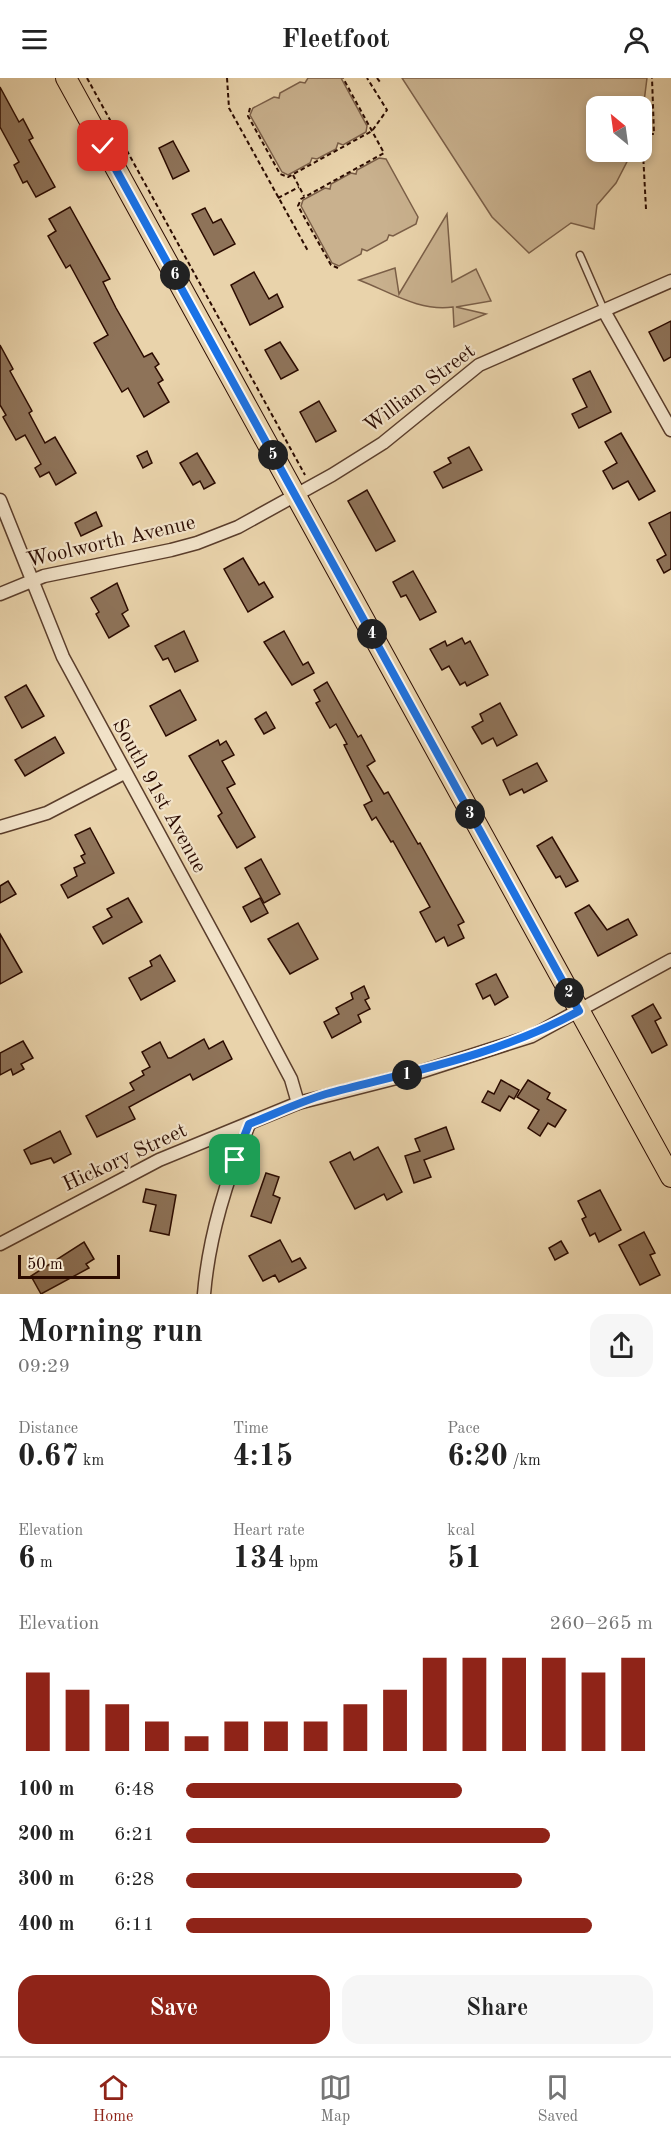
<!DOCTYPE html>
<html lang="en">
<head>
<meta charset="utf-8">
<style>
	:root { --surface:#fff; --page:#f6f6f6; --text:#222; --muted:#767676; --line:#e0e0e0; --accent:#8f2418 }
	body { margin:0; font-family:"Old Standard TT",serif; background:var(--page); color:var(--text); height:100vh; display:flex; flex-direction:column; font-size:22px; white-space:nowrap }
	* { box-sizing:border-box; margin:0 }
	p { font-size:20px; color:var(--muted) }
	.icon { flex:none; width:33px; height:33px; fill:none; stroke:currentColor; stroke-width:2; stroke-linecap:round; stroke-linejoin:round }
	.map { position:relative; height:1216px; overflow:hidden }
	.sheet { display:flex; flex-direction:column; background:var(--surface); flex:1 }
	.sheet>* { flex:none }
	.needle { width:39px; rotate:331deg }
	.tools { position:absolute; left:586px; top:18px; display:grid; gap:12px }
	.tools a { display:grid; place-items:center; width:66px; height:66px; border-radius:12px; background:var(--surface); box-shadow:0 3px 9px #0003; font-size:30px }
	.scale { position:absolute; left:18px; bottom:15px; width:102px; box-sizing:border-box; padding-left:6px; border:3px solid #2b0b00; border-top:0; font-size:16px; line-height:21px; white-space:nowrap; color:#2b0b00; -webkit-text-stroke:4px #f1e2c8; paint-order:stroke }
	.pin { position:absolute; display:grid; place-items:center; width:51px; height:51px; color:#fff; margin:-26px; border-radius:12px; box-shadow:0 3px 9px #0006 }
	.km { position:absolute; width:30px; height:30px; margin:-15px; border-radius:50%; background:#222; color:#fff; font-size:16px; line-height:30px; text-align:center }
	.round { display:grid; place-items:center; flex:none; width:63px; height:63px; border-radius:18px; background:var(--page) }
	.head { display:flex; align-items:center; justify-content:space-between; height:102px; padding:0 18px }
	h1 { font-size:33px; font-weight:800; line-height:45px }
	.metrics { display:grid; grid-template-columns:repeat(3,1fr); gap:9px; height:102px; padding:6px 18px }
	.metrics div { display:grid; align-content:center }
	.metrics b { font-size:30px; font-weight:800 }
	.metrics small { font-size:16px; font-weight:400 }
	.metrics p { font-size:16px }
	.chart { height:168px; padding:12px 18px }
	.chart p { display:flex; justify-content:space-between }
	.chart svg { width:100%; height:108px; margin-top:6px; stroke:var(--accent); stroke-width:6 }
	.button { display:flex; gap:12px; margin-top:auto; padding:12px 18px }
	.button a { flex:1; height:69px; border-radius:18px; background:var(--accent); color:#fff; font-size:24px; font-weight:800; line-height:69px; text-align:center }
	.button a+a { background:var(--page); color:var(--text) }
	ul { padding:0 18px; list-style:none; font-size:20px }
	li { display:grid; grid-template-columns:96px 72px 1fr; align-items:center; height:45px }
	li i { height:15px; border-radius:8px; background:var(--accent) }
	header { display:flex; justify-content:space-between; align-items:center; height:78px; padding:0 18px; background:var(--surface); font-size:27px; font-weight:800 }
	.tab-bar { display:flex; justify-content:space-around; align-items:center; height:84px; border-top:2px solid var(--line); background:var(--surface); font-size:16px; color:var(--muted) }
	.tab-bar a { display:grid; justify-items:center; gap:3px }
	.tab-bar .active { color:var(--accent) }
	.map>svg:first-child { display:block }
	.green { fill:#c9b18e; stroke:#7a5e47; stroke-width:1.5 }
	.building { fill:#8e7359; stroke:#2b0b00; stroke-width:1.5 }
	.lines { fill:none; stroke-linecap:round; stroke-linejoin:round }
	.service-casing { stroke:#5a3d2b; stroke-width:9 }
	.minor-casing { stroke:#5a3d2b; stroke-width:15 }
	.primary-casing { stroke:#2b0b00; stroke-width:22 }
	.path { stroke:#2b0b00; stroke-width:2; stroke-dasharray:4.5 3; stroke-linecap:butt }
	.service { stroke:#f1e2c8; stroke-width:6 }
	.minor { stroke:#f1e2c8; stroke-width:12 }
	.primary { stroke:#e9d3ab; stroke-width:20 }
	.route-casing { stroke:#fff; stroke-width:12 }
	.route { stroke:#1a73e8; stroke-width:8 }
	.labels { text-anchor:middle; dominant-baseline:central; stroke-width:4.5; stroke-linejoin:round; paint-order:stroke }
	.street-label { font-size:21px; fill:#2b0b00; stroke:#f1e2c8 }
</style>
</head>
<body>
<header><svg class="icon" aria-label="menu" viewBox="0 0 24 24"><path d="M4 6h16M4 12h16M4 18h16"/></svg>Fleetfoot<svg class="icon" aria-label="person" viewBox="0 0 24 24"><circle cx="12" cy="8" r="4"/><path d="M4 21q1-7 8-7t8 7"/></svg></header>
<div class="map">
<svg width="671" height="1216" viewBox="0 0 671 1216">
	<rect width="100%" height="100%" fill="#e9d3ab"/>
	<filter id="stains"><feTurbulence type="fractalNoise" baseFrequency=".00333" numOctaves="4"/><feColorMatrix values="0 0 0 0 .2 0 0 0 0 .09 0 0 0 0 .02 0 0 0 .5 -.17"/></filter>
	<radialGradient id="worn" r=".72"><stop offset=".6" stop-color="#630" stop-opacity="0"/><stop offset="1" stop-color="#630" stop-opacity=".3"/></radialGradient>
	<g class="green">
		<path d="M 308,0 L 341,0 L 367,48 L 366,54 L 343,67 L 338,65 L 336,71 L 317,81 L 312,80 L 310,85 L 288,97 L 282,94 L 250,37 L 253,30 L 274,19 L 279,20 L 280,15 L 300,4 L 305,5 Z"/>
		<path d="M 402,0 L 647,0 L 642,40 L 642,28 L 597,28 L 597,74 L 632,74 L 616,105 L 597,127 L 594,151 L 571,145 L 529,175 L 492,139 Z"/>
		<path d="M 379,80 L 386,81 L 418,139 L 416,146 L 393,158 L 389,157 L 387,162 L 367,173 L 362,171 L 361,176 L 339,188 L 332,185 L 301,128 L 303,122 L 325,110 L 330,111 L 331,106 L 351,95 L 356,96 L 357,92 Z"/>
		<path d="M 447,136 L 452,204 L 476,191 L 491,223 L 456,229 L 486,236 L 454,249 L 453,229 C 420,234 390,214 359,202 L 395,190 L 399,216 Z"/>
	</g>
	<g class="building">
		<path d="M 0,9 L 19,44 L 23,41 L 33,60 L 29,62 L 55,109 L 36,119 L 27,103 L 23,105 L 14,87 L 19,84 L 0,49 Z"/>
		<path d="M 173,63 L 189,93 L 173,101 L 159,70 Z"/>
		<path d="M 70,129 L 110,201 L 103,204 L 116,230 L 144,279 L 152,275 L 159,286 L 155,289 L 163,302 L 158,305 L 169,324 L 144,339 L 128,310 L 122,314 L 94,265 L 108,257 L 70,187 L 66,190 L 48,158 L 56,153 L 49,141 Z"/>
		<path d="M 205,130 L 213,145 L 221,141 L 235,166 L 214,177 L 192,136 Z"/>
		<path d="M 254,194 L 269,221 L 277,216 L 283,229 L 250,247 L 231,207 Z"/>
		<path d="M 671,243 L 671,279 L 664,283 L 649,254 Z"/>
		<path d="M 280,264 L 298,292 L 281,301 L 265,272 Z"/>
		<path d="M 0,267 L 13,291 L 10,293 L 32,333 L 29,335 L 45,365 L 55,359 L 76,395 L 56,407 L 49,394 L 40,399 L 35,390 L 41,386 L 25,357 L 16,362 L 3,339 L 6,337 L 0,327 Z"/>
		<path d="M 590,293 L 611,334 L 579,350 L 572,336 L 587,329 L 573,301 Z"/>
		<path d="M 319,323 L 336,353 L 316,364 L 300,334 Z"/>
		<path d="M 621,355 L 655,413 L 639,422 L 628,403 L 613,411 L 603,393 L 617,385 L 605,364 Z"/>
		<path d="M 469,369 L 482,392 L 443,410 L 434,394 L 451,385 L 448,380 Z"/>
		<path d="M 147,373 L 152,385 L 143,390 L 137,378 Z"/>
		<path d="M 197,375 L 215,405 L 204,411 L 200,403 L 193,407 L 180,385 Z"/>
		<path d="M 367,412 L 395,463 L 376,473 L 348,423 Z"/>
		<path d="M 96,434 L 102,448 L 81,458 L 75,445 Z"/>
		<path d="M 671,434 L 671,491 L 664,495 L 657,482 L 666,477 L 649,445 Z"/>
		<path d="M 243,480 L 259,507 L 264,504 L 273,519 L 248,534 L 224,491 Z"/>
		<path d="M 413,493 L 436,534 L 420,542 L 406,517 L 401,519 L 393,504 Z"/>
		<path d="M 117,505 L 128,532 L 122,536 L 129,548 L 109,560 L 96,536 L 99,534 L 91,520 Z"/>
		<path d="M 184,553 L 198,583 L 175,594 L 168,580 L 163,582 L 155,568 Z"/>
		<path d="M 284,553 L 303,587 L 308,584 L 314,595 L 292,607 L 264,564 Z"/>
		<path d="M 462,560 L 465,566 L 470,563 L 488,597 L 467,608 L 465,604 L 460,607 L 449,588 L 442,592 L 430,571 L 445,563 L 447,568 Z"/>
		<path d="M 327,604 L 358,659 L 361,657 L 375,683 L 367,688 L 384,716 L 388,714 L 418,766 L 420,765 L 464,844 L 458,847 L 464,860 L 448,868 L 444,859 L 436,864 L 420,834 L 430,829 L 393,763 L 391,764 L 376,739 L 372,742 L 364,727 L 372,723 L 344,667 L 347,666 L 336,646 L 330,650 L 316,625 L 320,623 L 314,612 Z"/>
		<path d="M 26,607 L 44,638 L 22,650 L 5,619 Z"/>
		<path d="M 180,612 L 196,642 L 166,658 L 150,628 Z"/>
		<path d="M 500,625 L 517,657 L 497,668 L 493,660 L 482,666 L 472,649 L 483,643 L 480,636 Z"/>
		<path d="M 266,634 L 275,650 L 264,656 L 255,641 Z"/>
		<path d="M 55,659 L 64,675 L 25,698 L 15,682 Z"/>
		<path d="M 218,662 L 220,667 L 226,663 L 234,677 L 222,683 L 235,706 L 227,710 L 255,759 L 237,770 L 218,738 L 222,735 L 189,678 Z"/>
		<path d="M 537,685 L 547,703 L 524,715 L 522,711 L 510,717 L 503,702 Z"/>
		<path d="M 90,750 L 114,795 L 68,820 L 61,807 L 77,798 L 74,790 L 85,785 L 81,778 L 85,776 L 75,757 Z"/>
		<path d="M 552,759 L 578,803 L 566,809 L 560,798 L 556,800 L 537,768 Z"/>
		<path d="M 261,781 L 280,816 L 264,825 L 245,790 Z"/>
		<path d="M 8,803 L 16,816 L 0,825 L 0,808 Z"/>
		<path d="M 128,820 L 142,844 L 103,866 L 93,849 L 112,839 L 107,831 Z"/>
		<path d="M 260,820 L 268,835 L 251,844 L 243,829 Z"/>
		<path d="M 589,827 L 607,852 L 628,841 L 637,857 L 598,878 L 575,835 Z"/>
		<path d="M 298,845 L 318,881 L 290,896 L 268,861 Z"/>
		<path d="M 0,856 L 22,894 L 0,906 Z"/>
		<path d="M 160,877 L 175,903 L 141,922 L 129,900 L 152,888 L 150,883 Z"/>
		<path d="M 496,896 L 508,919 L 495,927 L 490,917 L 483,921 L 476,906 Z"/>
		<path d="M 364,908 L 369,920 L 365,922 L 370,931 L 358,937 L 361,944 L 332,960 L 324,944 L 339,936 L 336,930 L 353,921 L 351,915 Z"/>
		<path d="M 653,926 L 661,940 L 655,943 L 667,967 L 652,975 L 632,938 Z"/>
		<path d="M 204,961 L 209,971 L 223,963 L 232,981 L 193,1002 L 190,996 L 129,1029 L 135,1041 L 97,1059 L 86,1038 L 134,1012 L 130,1005 L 144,997 L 142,993 L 150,989 L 142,974 L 160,964 L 168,980 L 171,980 Z"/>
		<path d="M 23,963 L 33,980 L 21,986 L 24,991 L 13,997 L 11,991 L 0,997 L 0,975 Z"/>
		<path d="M 501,1002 L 519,1012 L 514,1021 L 509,1018 L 500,1033 L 482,1024 L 488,1013 L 494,1016 Z"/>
		<path d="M 528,1002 L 550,1015 L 547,1021 L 566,1032 L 555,1049 L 548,1045 L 540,1058 L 528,1050 L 539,1032 L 517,1019 Z"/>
		<path d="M 446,1049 L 454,1071 L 424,1082 L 431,1099 L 414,1105 L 405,1078 L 420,1073 L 415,1061 Z"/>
		<path d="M 60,1053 L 71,1076 L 54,1085 L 51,1080 L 31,1086 L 24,1072 Z"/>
		<path d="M 378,1069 L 402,1114 L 387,1122 L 384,1116 L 355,1131 L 330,1084 L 350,1074 L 354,1082 Z"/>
		<path d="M 266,1095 L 279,1099 L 273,1117 L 280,1120 L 271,1145 L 251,1138 Z"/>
		<path d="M 146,1111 L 176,1117 L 169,1157 L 150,1153 L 156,1127 L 143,1124 Z"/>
		<path d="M 600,1112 L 621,1152 L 599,1164 L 595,1155 L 590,1158 L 582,1141 L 586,1139 L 578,1123 Z"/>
		<path d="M 644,1154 L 655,1175 L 650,1177 L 660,1197 L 640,1207 L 619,1167 Z"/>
		<path d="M 280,1162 L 292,1184 L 300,1180 L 306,1190 L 279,1204 L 275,1197 L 263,1203 L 249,1178 Z"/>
		<path d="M 561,1163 L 568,1175 L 555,1182 L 549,1170 Z"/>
		<path d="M 84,1164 L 94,1181 L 86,1186 L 89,1190 L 41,1216 L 31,1198 Z"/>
	</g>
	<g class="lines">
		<g class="service-casing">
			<path id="service" d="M 580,177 L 604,232"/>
		</g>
		<g class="minor-casing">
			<g id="minor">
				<path d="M 604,233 L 671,352"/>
				<path d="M 0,422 L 63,579 L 240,905 L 291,1001 L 298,1025"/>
				<path d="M 0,516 L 44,498 L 171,472 L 197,465 L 238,449 L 332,397 L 383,365 L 479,287 L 671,203"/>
				<path d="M 0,749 L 47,735 L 124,695"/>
				<path d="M 0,1166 L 159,1082 L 298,1025 L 420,994 L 532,958 L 671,882"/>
				<path d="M 204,1216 C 209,1157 227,1101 249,1046"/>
			</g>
		</g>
		<g class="primary-casing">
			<path id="primary" d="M 66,0 L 671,1099"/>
		</g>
		<g class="path">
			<path d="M 87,0 L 305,397"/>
			<path d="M 227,0 L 229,30 L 308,173"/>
			<path d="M 377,0 L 380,4"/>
			<path d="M 250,30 L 248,38 L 280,96 L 288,99 L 372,53 L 387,32 L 367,0"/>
			<path d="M 293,97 L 304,118"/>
			<path d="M 278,120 L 299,109"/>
			<path d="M 646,131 L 642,56 L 654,56 L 652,0"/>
			<path d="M 338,190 L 331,187 L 298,128 L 301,121 L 384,75 L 343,0"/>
		</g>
		<use href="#service" class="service"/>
		<use href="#minor" class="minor"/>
		<use href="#primary" class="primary"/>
	</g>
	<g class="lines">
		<g class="route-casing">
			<path id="route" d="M 103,68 L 579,933 C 499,977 413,993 326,1016 C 299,1024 275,1036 249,1046 L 235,1082"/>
		</g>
		<use href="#route" class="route"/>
	</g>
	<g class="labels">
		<g class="street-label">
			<text transform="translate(420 311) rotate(-37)">William Street</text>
			<text transform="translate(111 464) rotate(-13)">Woolworth Avenue</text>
			<text transform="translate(159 718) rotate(61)">South 91st Avenue</text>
			<text transform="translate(125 1080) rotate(-25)">Hickory Street</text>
		</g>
	</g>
	<rect width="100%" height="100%" filter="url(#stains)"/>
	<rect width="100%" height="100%" fill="url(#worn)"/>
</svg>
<div class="tools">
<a><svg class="needle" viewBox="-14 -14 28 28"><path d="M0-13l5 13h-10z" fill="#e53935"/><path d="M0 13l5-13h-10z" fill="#767676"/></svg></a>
</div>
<div class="scale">50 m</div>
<div class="pin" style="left:235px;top:1082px;background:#1e9e55"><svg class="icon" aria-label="arrive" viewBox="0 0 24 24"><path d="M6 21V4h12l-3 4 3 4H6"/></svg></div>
<div class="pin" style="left:103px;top:68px;background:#d93025"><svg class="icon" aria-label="check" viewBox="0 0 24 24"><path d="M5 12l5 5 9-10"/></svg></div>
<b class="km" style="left:407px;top:997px">1</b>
<b class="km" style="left:569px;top:915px">2</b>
<b class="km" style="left:470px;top:736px">3</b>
<b class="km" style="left:372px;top:556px">4</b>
<b class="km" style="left:273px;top:377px">5</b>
<b class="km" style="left:175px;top:197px">6</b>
</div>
<section class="sheet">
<div class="head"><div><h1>Morning run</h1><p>09:29</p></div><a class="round"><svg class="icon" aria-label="share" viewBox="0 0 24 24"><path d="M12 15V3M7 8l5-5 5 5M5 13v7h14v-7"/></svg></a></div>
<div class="metrics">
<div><p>Distance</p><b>0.67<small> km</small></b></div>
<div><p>Time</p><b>4:15</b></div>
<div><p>Pace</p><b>6:20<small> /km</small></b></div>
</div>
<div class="metrics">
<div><p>Elevation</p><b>6<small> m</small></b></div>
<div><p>Heart rate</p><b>134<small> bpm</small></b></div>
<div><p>kcal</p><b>51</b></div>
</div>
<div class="chart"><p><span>Elevation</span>260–265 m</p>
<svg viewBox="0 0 160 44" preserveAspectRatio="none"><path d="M5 44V12M15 44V19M25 44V25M35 44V32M45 44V38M55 44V32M65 44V32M75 44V32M85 44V25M95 44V19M105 44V6M115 44V6M125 44V6M135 44V6M145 44V12M155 44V6"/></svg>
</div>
<ul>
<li><b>100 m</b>6:48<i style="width:59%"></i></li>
<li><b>200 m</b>6:21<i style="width:78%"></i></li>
<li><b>300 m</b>6:28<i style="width:72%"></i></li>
<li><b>400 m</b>6:11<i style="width:87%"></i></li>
</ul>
<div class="button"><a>Save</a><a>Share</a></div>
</section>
<nav class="tab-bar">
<a class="active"><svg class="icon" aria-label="home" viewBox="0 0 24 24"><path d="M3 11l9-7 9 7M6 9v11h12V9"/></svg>Home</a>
<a><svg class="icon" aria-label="map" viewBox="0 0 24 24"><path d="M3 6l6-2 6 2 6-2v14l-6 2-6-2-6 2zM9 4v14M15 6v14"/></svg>Map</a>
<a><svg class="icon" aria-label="saved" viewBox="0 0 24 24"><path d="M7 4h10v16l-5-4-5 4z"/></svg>Saved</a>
</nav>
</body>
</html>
